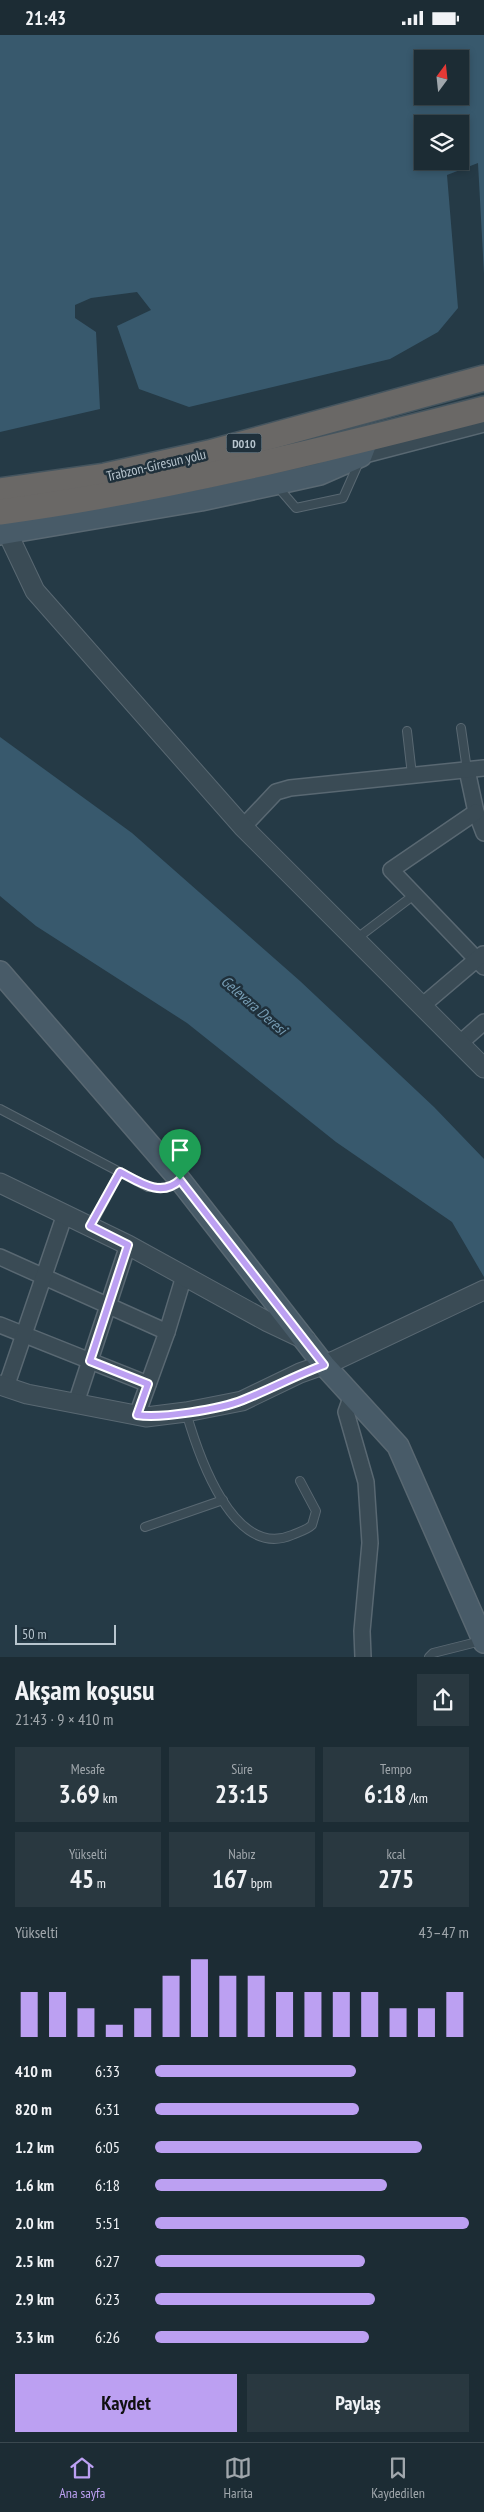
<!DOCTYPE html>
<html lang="tr">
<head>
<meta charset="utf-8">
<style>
	:root { --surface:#1c2c34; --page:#293840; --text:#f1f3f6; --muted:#a0a7ac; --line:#3a484f; --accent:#bca0f2 }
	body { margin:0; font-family:"PT Sans Narrow",sans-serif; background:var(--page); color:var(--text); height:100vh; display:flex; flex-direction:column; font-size:19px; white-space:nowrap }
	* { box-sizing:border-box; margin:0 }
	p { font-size:16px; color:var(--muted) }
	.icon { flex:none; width:28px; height:28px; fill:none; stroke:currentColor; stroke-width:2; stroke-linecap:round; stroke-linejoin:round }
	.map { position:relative; height:1622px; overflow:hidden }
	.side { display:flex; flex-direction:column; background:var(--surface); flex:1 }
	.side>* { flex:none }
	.needle { width:32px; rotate:15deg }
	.buttons { position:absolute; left:414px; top:15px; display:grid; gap:10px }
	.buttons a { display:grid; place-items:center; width:55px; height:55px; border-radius:0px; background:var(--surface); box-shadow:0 2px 8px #0003,0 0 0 1px var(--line); font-size:25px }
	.scale { position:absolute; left:15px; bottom:12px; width:101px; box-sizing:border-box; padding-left:5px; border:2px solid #b8c5ce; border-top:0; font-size:14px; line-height:18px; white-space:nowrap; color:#b8c5ce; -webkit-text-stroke:4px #1f303b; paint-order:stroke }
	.pin { position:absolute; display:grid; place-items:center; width:42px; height:42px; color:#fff; margin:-51px -21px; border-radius:50% 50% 50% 0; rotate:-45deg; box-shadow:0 0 5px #0007 }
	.pin .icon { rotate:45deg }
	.round { display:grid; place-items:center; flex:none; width:52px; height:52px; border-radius:0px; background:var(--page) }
	.head { display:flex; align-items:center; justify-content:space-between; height:85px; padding:0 15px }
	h1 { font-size:28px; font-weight:700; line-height:38px }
	.figures { display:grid; grid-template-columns:repeat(3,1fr); gap:8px; height:85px; padding:5px 15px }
	.figures div { display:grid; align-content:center; border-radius:0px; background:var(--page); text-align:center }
	.figures b { font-size:25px; font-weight:700 }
	.figures small { font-size:14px; font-weight:400 }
	.figures p { font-size:14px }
	.chart { height:140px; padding:10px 15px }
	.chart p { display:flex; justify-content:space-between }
	.chart svg { width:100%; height:90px; margin-top:5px; stroke:var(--accent); stroke-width:6 }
	.action { display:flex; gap:10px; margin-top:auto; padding:10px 15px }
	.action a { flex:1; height:58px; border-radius:0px; background:var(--accent); color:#111; font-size:20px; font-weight:700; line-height:58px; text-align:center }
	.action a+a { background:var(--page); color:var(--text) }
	ul { padding:0 15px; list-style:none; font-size:16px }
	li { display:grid; grid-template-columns:80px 60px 1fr; align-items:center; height:38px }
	li i { height:12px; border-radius:6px; background:var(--accent) }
	.status { display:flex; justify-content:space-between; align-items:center; height:35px; padding:0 25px; background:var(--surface); direction:ltr }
	.status svg { height:14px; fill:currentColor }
	.menu { display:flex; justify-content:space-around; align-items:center; height:70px; border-top:1px solid var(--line); background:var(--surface); font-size:14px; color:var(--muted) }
	.menu a { display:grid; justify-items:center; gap:2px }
	.menu .current { color:var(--accent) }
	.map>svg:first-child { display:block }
	.water { fill:#38596d; fill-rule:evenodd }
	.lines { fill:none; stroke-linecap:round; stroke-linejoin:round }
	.service-casing { stroke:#596872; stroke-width:10 }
	.minor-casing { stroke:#596872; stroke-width:18 }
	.tertiary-casing { stroke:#596872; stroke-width:21 }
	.secondary-casing { stroke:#596872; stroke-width:24 }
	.trunk-casing { stroke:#45555f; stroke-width:28 }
	.service { stroke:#3a4b55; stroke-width:8 }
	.minor { stroke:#3a4b55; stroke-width:15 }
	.tertiary { stroke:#3a4b55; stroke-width:19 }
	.secondary { stroke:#485b68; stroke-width:21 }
	.trunk { stroke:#6a6866; stroke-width:25 }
	.route-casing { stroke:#fff; stroke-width:10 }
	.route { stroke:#bca0f2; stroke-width:6 }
	.labels { text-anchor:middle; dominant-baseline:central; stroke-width:5; stroke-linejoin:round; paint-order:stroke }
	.shield { fill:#1f303b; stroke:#8a98a2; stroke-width:1 }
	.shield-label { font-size:12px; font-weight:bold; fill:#b8c5ce }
	.street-label { font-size:14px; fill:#b8c5ce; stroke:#1f303b }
	.water-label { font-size:15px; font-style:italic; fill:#769cb3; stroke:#1f303b }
</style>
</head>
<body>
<div class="status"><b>21:43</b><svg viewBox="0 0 49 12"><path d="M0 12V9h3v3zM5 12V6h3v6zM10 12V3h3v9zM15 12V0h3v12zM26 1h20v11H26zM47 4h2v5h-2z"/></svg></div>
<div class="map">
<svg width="484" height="1622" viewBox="0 0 484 1622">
	<rect width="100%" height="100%" fill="#253a46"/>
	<g class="water">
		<path d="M 0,0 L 484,0 L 484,239 L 478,128 L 447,140 L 458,273 L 438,297 L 390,324 L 189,372 L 139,354 L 117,291 L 151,275 L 137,257 L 91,263 L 75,270 L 75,283 L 96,297 L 100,374 L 0,397 ZM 422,24 L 460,24 L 460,61 L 422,61 ZM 422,89 L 460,89 L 460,126 L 422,126 Z"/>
		<path d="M 0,702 L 132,798 L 300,946 L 434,1072 L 484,1124 L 484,1242 L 452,1187 L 336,1107 L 187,988 L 36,891 L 0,861 Z"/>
	</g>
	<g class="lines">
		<g class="service-casing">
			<g id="service">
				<path d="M 277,451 L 296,473 L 343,463 L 359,427"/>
				<path d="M 461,693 L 467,735"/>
				<path d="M 407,696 L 412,740"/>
				<path d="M 356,904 L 414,860"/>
				<path d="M 0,1074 L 148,1152 L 166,1153 L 178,1147"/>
				<path d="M 91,1191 L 120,1137"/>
				<path d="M 186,1377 C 198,1419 233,1525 292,1500 C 299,1497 307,1495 312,1490 L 316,1476 L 300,1446"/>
				<path d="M 145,1492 L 223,1465"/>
				<path d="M 429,1622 L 433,1618 L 481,1606"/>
			</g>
		</g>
		<g class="minor-casing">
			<g id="minor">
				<path d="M 361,421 L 484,389"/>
				<path d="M 467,735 L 476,777 L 484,798"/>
				<path d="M 476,777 L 391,835 L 484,932"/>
				<path d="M 243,792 L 276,757 L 290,753 L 484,733"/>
				<path d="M 423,970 L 483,919"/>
				<path d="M 459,1009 L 484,987"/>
				<path d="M 0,1222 L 167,1297"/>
				<path d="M 0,1290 L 148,1349"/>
				<path d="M 6,1352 L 65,1179"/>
				<path d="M 352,1360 L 346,1377 L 366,1447 L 370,1508 L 362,1596 L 363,1622"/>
				<path d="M 76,1368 L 128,1210"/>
				<path d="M 137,1380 L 167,1297 L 184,1241"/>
			</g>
		</g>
		<g class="tertiary-casing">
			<g id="tertiary">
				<path d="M 8,499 L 35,556 L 243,792 L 484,1033"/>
				<path d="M 0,1148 L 128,1210 L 268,1287 L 306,1305"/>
				<path d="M 0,1350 L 27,1359 L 146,1382 L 186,1377 L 242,1366 L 300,1338 L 334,1326 L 484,1255"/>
			</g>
		</g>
		<g class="secondary-casing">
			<g id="secondary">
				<path d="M 0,499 L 201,465 L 275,449 L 320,439 L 361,421 L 368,403"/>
				<path d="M 0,937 L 180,1145 L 324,1330 L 398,1411 L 484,1607"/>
			</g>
		</g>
		<g class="trunk-casing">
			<g id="trunk">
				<path d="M 0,456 L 105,441 L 209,418 L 484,343"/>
				<path d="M 0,477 C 164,455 324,415 484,374"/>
			</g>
		</g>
		<use href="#service" class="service"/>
		<use href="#minor" class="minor"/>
		<use href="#tertiary" class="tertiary"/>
		<use href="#secondary" class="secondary"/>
		<use href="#trunk" class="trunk"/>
	</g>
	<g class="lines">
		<g class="route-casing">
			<path id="route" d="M 120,1137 C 139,1147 161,1163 180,1145 L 324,1330 C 296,1340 271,1354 243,1365 C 221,1374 160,1384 137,1380 L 148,1349 L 90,1326 L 128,1210 L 90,1191 Z"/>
		</g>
		<use href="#route" class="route"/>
	</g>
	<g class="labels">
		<rect class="shield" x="226.5" y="398.5" width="35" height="19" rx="4"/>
		<g class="shield-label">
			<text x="244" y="408">D010</text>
		</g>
		<g class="street-label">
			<text transform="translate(156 430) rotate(-13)">Trabzon-Giresun yolu</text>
		</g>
		<g class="water-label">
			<text transform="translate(254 970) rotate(41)">Gelevara Deresi</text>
		</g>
	</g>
</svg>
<div class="buttons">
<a><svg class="needle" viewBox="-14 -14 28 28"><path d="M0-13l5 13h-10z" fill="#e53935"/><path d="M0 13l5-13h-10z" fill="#a0a7ac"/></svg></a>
<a><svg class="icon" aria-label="layers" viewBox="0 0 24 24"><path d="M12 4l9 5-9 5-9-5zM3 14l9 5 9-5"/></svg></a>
</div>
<div class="scale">50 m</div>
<div class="pin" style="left:180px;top:1145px;background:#1e9e55"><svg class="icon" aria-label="arrive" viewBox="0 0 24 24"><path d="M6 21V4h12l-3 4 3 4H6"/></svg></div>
</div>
<section class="side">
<div class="head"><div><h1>Akşam koşusu</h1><p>21:43 · 9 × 410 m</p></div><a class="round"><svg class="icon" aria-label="share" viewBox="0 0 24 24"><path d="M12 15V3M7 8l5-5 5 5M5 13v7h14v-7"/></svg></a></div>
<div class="figures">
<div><p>Mesafe</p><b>3.69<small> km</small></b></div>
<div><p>Süre</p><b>23:15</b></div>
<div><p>Tempo</p><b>6:18<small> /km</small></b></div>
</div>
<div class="figures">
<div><p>Yükselti</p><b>45<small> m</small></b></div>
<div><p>Nabız</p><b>167<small> bpm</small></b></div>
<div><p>kcal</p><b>275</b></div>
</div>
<div class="chart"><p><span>Yükselti</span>43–47 m</p>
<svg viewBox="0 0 160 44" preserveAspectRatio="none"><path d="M5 44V22M15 44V22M25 44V30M35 44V38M45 44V30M55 44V14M65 44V6M75 44V14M85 44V14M95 44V22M105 44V22M115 44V22M125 44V22M135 44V30M145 44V30M155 44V22"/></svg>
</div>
<ul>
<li><b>410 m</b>6:33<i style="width:64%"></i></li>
<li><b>820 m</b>6:31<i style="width:65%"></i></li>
<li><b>1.2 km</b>6:05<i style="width:85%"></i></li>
<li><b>1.6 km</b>6:18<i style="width:74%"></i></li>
<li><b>2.0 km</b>5:51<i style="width:100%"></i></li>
<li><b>2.5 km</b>6:27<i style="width:67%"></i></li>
<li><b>2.9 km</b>6:23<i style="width:70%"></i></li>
<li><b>3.3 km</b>6:26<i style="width:68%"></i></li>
</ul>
<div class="action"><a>Kaydet</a><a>Paylaş</a></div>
</section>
<nav class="menu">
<a class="current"><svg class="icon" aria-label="home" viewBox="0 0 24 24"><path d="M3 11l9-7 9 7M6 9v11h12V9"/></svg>Ana sayfa</a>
<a><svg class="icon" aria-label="map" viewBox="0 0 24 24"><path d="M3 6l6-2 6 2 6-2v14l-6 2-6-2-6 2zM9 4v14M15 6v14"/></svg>Harita</a>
<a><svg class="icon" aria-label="saved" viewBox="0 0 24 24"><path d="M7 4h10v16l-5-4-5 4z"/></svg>Kaydedilen</a>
</nav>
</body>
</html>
